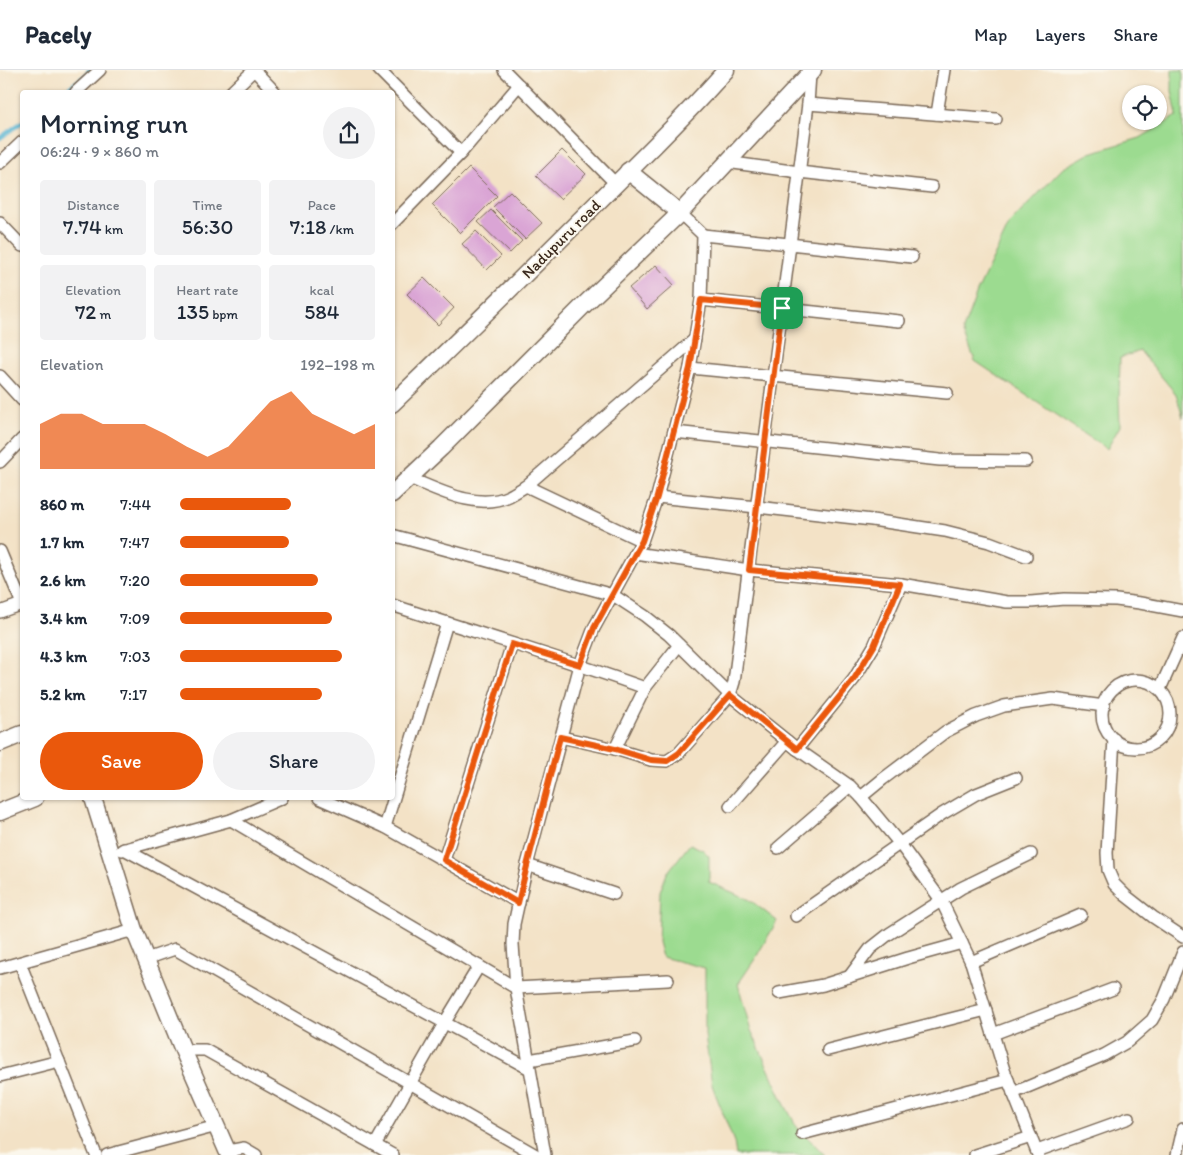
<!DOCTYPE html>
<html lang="en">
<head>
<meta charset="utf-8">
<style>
	:root { --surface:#fff; --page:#f2f2f3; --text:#1f2937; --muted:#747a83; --line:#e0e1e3; --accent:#ea580c }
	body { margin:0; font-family:Itim,sans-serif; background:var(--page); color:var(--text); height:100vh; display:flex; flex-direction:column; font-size:19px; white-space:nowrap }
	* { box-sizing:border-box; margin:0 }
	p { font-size:16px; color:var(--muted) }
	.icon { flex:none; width:28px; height:28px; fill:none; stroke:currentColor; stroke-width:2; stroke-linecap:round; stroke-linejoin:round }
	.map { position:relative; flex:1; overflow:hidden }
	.panel { position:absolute; left:20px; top:20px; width:375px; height:710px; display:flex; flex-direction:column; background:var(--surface); border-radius:5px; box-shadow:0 1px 4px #0004 }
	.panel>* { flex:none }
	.buttons { position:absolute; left:1122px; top:15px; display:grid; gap:10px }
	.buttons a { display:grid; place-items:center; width:45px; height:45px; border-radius:50%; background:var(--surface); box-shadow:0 1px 4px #0004; font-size:25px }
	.pin { position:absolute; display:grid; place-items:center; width:42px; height:42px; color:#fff; margin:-21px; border-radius:10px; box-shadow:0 2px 8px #0006 }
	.round { display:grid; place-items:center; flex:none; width:52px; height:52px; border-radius:26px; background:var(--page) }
	.summary { display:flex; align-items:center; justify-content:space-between; height:85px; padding:0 20px }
	h1 { font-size:28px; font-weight:600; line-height:38px }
	.stats { display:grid; grid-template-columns:repeat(3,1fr); gap:8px; height:85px; padding:5px 20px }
	.stats div { display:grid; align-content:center; border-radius:5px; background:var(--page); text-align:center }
	.stats b { font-size:21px; font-weight:600 }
	.stats small { font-size:14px; font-weight:400 }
	.stats p { font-size:14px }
	.chart { height:140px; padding:10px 20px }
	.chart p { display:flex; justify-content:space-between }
	.chart svg { width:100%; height:90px; margin-top:5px; fill:var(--accent); opacity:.7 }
	.button { display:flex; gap:10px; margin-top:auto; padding:10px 20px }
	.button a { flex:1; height:58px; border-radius:30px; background:var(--accent); color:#fff; font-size:20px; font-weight:600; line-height:58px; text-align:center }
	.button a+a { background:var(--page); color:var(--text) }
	ul { padding:0 20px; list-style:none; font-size:16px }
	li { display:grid; grid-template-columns:80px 60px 1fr; align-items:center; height:38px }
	li i { height:12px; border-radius:6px; background:var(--accent) }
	header { display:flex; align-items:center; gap:30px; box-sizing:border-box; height:70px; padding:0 25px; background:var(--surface); border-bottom:1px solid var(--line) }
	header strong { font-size:24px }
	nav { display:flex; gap:28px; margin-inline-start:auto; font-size:18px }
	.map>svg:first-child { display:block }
	.green { fill:#9cdb90; stroke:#6c8257 }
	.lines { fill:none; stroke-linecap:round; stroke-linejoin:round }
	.stream { stroke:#54b4d2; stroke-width:4.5 }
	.building { fill:#daa5d5 }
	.street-casing { stroke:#7b6a59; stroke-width:14 }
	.secondary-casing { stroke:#7b6a59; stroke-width:19 }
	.street { stroke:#fff; stroke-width:11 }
	.secondary { stroke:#fff; stroke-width:16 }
	.route-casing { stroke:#fff; stroke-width:10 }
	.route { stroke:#ea580c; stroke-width:6 }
	.labels { text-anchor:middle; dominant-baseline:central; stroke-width:4; stroke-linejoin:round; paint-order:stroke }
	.street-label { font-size:16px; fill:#3b2a1e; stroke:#fbf7ec }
</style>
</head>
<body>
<header>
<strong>Pacely</strong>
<nav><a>Map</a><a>Layers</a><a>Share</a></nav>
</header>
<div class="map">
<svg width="1183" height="1085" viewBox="0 0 1183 1085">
	<rect width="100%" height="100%" fill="#fbf7ec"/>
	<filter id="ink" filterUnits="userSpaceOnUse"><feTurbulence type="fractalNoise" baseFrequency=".02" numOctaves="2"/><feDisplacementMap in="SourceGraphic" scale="10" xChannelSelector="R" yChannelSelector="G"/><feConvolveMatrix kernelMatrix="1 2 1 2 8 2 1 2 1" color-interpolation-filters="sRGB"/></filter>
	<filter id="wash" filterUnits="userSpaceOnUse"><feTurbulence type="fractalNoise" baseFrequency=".0096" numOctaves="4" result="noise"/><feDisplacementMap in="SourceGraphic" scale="20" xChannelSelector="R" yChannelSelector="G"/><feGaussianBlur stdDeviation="1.12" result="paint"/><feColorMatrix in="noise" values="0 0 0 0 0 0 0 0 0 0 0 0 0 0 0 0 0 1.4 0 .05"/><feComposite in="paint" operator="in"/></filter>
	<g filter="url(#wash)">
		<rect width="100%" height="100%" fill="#f3e2c6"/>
		<g class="green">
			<path d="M 1172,0 L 1183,0 L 1183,348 L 1176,324 L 1140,281 L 1120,288 L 1119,326 L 1120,356 L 1107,379 L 975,291 L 963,260 L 977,222 L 1010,153 L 1062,99 L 1090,83 L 1140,68 L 1177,46 L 1172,21 Z"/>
			<path d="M 690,774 L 703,780 L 709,786 L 709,812 L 750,830 L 777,851 L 755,889 L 738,914 L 750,958 L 785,1035 L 797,1057 L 825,1085 L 736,1085 L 734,1072 L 712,1015 L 705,965 L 705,898 L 662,887 L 658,872 L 660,822 L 667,803 Z"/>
		</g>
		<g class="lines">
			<g class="stream">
				<path d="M 63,22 L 85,6 L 90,0"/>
				<path d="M 0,68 L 22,52"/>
			</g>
		</g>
		<g id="blocks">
			<g class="building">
				<path d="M 562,80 L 586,104 L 560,129 L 536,106 Z"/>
				<path d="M 469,98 L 497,126 L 460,163 L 432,135 Z"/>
				<path d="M 510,121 L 542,153 L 525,169 L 493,137 Z"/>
				<path d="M 491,140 L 522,171 L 510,183 L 478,152 Z"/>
				<path d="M 476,161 L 501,186 L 487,200 L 462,174 Z"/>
				<path d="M 656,195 L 674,215 L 647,239 L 629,218 Z"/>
				<path d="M 424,208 L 454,238 L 438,255 L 407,224 Z"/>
			</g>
		</g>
	</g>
	<g filter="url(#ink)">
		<use href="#blocks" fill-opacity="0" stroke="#7b6a59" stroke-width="1"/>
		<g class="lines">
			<g class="street-casing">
				<g id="street">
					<path d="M 254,0 L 275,22"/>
					<path d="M 379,0 L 461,83"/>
					<path d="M 504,0 L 616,114"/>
					<path d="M 76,22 L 100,0"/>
					<path d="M 231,22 L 254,0"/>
					<path d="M 808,34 L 996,49"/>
					<path d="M 937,44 L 944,0"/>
					<path d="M 726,92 L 799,102 L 932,117"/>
					<path d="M 0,93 L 22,72"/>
					<path d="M 0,153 L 22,176"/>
					<path d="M 392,154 L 461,83 L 519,15"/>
					<path d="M 703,165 L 912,187"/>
					<path d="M 701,230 L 899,251"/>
					<path d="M 690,298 L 947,323"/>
					<path d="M 0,306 L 22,330"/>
					<path d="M 674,362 L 940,390 L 1026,391"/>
					<path d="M 0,392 L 22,369"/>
					<path d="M 409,408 C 439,420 477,441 509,426 C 515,423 521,419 526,416 L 695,269"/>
					<path d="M 526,416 L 642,471"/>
					<path d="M 657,427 L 757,437 L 872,450 L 945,461 L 989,472 L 1026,486"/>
					<path d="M 392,465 L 613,525 L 645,546 L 669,565 L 730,625 L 797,679 L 850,716 L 861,727 L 900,774 L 941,830 L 971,892 L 1004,1000 L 1038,1085"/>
					<path d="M 0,481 L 22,534"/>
					<path d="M 635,483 L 749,500 L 901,514 L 1007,532 L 1031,532 L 1064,529 L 1116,530 L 1140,533 L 1183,541"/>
					<path d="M 392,535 C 477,563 562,588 645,618"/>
					<path d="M 0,542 L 22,534"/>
					<circle cx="1136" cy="644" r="34"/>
					<path d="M 1160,619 L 1183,568"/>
					<path d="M 561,667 L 615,679 L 651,690 L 667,691 L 679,683 L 730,625 L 734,612 L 808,34 L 810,4"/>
					<path d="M 1114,669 L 1107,783 L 1108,800 L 1114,814 L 1125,825 L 1153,847 L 1183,867"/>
					<path d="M 615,679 L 645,618 L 679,575"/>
					<path d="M 797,679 L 854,609 L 874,576 L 901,514"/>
					<path d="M 861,727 L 883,709 L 945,662 L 976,646 L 1004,636 L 1053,629 L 1104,636"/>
					<path d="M 319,728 L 385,757 L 519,833"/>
					<path d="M 730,736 L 787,671"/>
					<path d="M 231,750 L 516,918 L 668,910"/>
					<path d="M 385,757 L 447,553"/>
					<path d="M 778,778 L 850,716"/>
					<path d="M 124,779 L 530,999"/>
					<path d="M 122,780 L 231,750 L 282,728"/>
					<path d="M 444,790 L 512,574"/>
					<path d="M 527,795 L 614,824"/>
					<path d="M 796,846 L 942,744 L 976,724 L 1016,708"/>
					<path d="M 146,889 L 175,879 L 536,1085"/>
					<path d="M 971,892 L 1081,845"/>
					<path d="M 20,893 L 96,1085"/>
					<path d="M 0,898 L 134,860"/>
					<path d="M 849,907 L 870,879 L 889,864 L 961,818 L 1031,784"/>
					<path d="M 779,923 L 823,915 L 908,888 L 962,873"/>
					<path d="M 993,964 L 1113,919"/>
					<path d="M 183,980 L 205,980 L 393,1085"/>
					<path d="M 828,980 L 986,940"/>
					<path d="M 529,990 L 635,971"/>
					<path d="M 0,1006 L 59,991"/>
					<path d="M 1013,1023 L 1104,985 L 1127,972 L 1152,950 L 1164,929 L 1183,882"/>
					<path d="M 802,1064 L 1008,1010"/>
					<path d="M 375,1075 L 445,952 L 479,896"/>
					<path d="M 228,1081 L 244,1078 L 256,1085"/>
					<path d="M 1037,1081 L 1129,1048"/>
					<path d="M 107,1085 L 217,1056"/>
					<path d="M 545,1085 L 516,918 L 513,874 L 514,854 L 527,795 L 580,595 L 594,558 L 642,471 L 657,427 L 690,298 L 701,230 L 703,165 L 680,143"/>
					<path d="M 975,1085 L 1031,1067"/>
					<path d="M 1177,1085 L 1183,1059"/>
				</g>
			</g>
			<g class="secondary-casing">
				<g id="secondary">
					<path d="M 628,101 L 680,143"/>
					<path d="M 392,334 C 462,267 531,199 599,131 C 642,88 686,46 726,0"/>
					<path d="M 392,424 L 441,378 L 584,235 L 680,143 L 813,0"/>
					<path d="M 0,673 L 22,664"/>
					<path d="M 93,728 L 134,860 L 183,980 L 229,1085"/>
					<path d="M 0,742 L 35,728"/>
				</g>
			</g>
			<use href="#street" class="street"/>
			<use href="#secondary" class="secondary"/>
		</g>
	</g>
	<g class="lines" filter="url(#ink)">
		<g class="route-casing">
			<path id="route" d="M 701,230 L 782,238 L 749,500 L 900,514 L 874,576 L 854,609 L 797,679 L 730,625 L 679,683 L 667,691 L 651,690 L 615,679 L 560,667 L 527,796 L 518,833 L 444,790 L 512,574 L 580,595 L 594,558 L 642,471 L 657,427 L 690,298 Z"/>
		</g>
		<use href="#route" class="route"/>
	</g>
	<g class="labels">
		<g class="street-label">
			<text transform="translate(561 169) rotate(-45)">Nadupuru road</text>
		</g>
	</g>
</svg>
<div class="buttons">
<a><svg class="icon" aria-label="locate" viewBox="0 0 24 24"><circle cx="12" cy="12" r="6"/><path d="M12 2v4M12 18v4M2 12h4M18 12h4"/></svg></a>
</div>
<div class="pin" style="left:782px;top:238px;background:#1e9e55"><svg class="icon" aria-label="arrive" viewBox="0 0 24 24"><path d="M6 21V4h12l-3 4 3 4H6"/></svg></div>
<section class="panel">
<div class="summary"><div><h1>Morning run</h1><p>06:24 · 9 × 860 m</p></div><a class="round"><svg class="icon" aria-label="share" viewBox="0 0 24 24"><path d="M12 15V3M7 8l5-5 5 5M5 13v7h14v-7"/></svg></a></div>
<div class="stats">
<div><p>Distance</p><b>7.74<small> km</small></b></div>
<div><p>Time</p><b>56:30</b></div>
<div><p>Pace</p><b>7:18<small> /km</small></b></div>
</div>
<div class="stats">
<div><p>Elevation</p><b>72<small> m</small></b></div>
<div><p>Heart rate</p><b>135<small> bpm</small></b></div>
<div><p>kcal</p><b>584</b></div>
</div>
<div class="chart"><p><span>Elevation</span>192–198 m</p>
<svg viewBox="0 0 160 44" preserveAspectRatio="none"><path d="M0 44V22L10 17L20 17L30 22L40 22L50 22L60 27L70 33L80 38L90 33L100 22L110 11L120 6L130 17L140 22L150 27L160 22V44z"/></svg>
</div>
<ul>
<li><b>860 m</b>7:44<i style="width:57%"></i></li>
<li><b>1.7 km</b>7:47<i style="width:56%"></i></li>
<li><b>2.6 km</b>7:20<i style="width:71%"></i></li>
<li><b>3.4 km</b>7:09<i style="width:78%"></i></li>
<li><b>4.3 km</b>7:03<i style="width:83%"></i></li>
<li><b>5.2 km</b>7:17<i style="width:73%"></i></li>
</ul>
<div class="button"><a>Save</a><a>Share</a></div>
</section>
</div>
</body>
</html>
